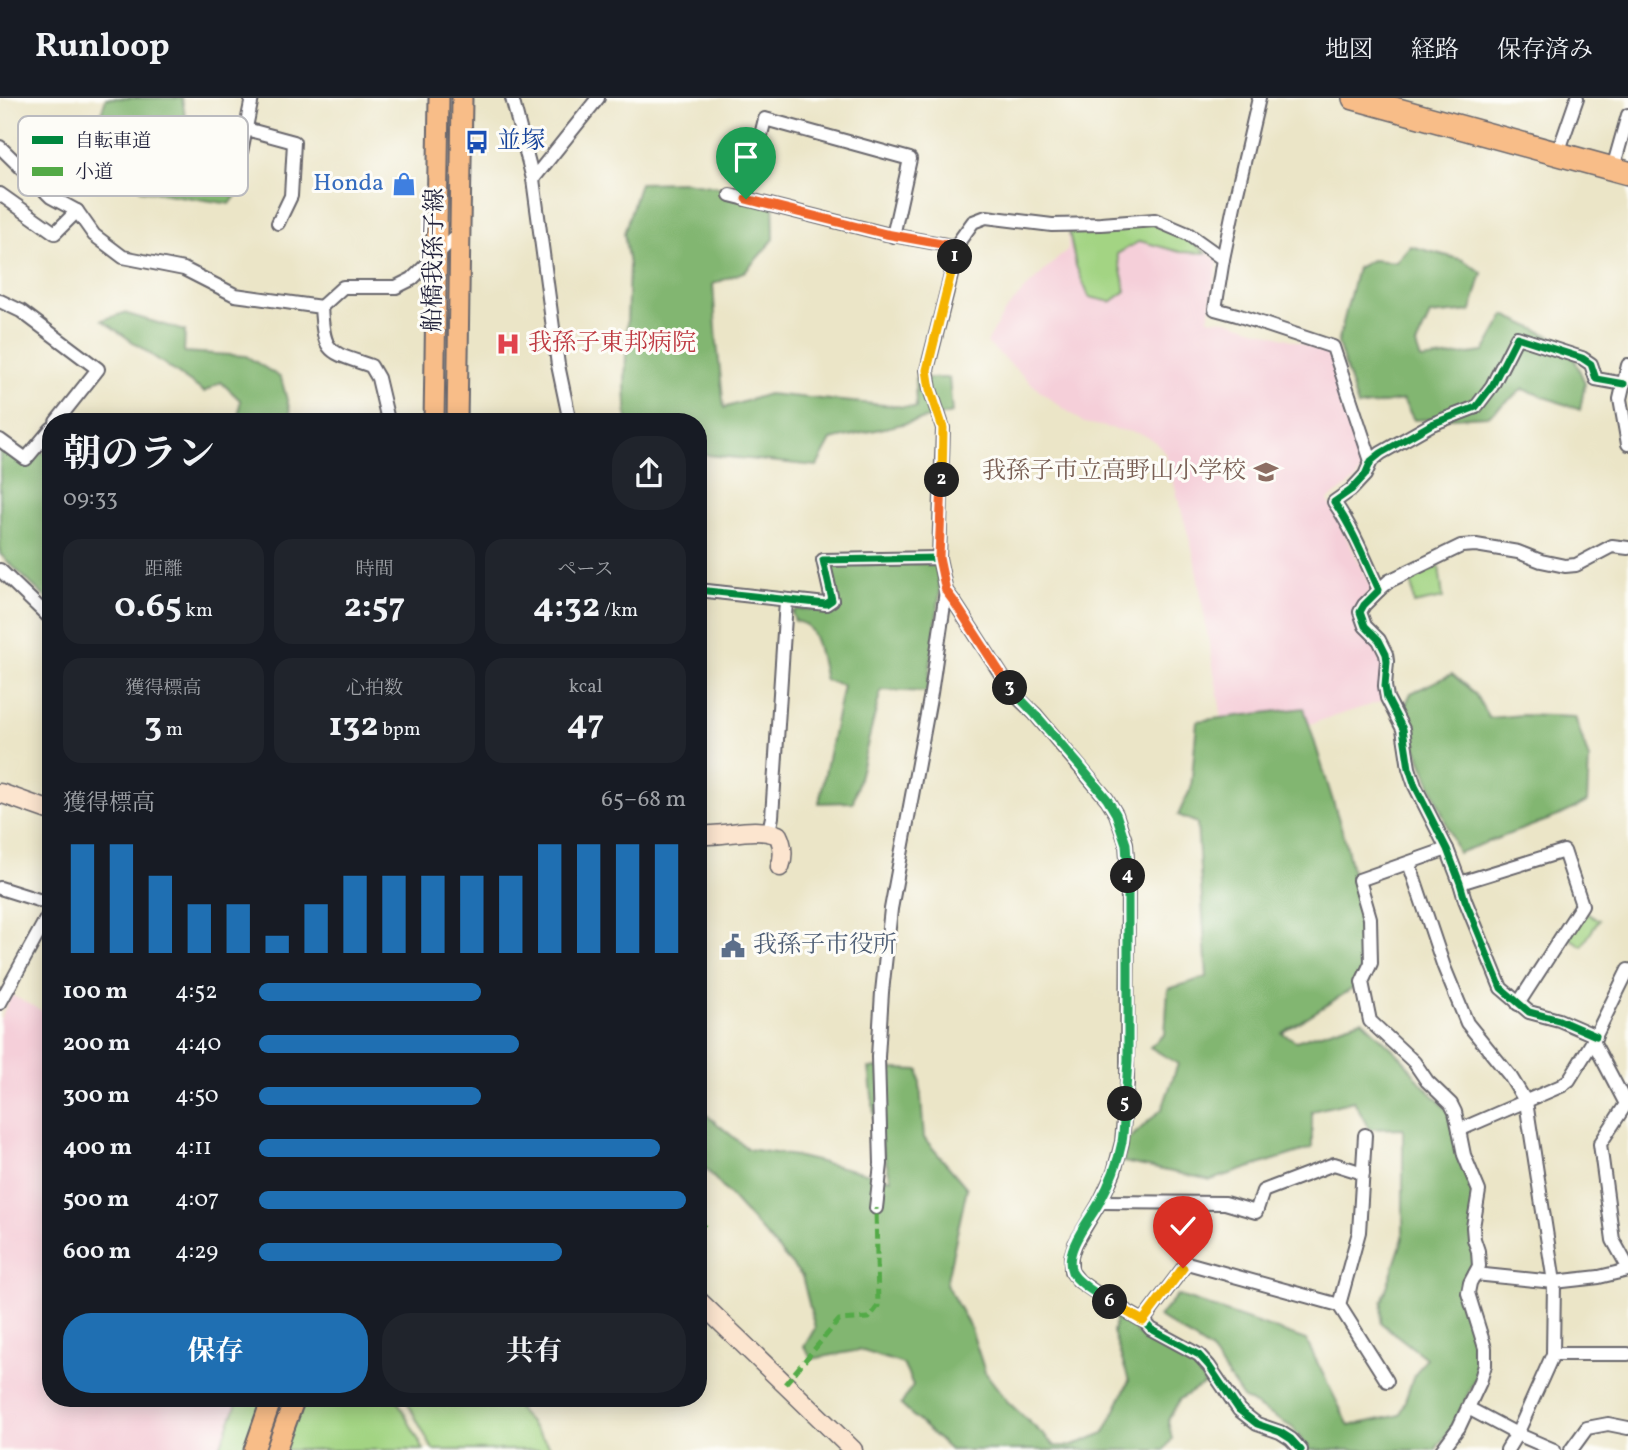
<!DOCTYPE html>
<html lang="ja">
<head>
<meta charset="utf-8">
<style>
	:root { --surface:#171b24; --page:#20242c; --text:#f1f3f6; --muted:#9ea1a6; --line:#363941; --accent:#1f6fb2 }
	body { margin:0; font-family:Vollkorn,"Noto Serif JP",serif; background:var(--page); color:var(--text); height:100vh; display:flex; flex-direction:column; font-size:26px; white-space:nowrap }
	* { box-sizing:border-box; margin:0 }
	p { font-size:23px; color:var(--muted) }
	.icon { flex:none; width:38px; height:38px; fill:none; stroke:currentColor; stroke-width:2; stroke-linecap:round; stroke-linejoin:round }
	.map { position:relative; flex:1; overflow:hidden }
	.sheet { position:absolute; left:42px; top:315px; width:665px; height:994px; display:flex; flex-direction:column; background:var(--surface); border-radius:28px; box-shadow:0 4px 18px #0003 }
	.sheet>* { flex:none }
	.pin { position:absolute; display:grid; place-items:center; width:60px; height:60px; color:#fff; margin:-72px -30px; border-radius:50% 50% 50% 0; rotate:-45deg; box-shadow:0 0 7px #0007 }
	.pin .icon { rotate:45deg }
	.km { position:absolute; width:35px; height:35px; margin:-18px; border-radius:50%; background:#222; color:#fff; font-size:19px; line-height:35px; text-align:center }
	.round { display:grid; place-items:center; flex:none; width:74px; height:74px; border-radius:28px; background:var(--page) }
	.head { display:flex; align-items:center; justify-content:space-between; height:119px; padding:0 21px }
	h1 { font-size:38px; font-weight:700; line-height:52px }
	.stats { display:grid; grid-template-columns:repeat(3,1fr); gap:10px; height:119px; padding:7px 21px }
	.stats div { display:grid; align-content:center; border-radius:18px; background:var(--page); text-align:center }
	.stats b { font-size:35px; font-weight:700 }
	.stats small { font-size:19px; font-weight:400 }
	.stats p { font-size:19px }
	.chart { height:196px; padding:14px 21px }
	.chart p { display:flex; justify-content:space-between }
	.chart svg { width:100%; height:126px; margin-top:7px; stroke:var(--accent); stroke-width:6 }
	.cta { display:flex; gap:14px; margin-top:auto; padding:14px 21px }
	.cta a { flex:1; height:80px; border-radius:28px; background:var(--accent); color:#fff; font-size:28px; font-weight:700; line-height:80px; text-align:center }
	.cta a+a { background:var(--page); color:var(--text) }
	ul { padding:0 21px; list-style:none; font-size:23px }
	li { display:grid; grid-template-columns:112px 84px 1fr; align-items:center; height:52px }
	li i { height:18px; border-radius:9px; background:var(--accent) }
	header { display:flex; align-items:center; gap:42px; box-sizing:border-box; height:98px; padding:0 35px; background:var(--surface); border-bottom:2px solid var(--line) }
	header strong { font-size:33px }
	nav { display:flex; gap:38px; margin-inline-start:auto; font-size:24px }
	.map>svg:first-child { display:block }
	.built { fill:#f5cfd9 }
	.green { fill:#a3d483; stroke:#627b5f; stroke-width:2 }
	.forest { fill:#82b671; stroke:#526c56; stroke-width:2 }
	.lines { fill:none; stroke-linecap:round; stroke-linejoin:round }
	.street-casing { stroke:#68666c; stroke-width:16 }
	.secondary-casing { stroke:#68666c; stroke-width:21 }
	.primary-casing { stroke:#68666c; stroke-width:23 }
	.highway-casing { stroke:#68666c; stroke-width:26 }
	.street { stroke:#fff; stroke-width:12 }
	.secondary { stroke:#fce5cf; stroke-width:18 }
	.primary { stroke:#f8bd88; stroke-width:19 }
	.highway { stroke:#f8bd88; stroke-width:23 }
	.quiet { stroke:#53aa46; stroke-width:5; stroke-dasharray:10 5; stroke-linecap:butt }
	.cycleway-casing { stroke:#fdfcf7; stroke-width:11 }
	.cycleway { stroke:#00873e; stroke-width:7 }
	.split-1-casing { stroke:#fff; stroke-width:14 }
	.split-2-casing { stroke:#fff; stroke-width:14 }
	.split-3-casing { stroke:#fff; stroke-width:14 }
	.split-4-casing { stroke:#fff; stroke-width:14 }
	.split-5-casing { stroke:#fff; stroke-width:14 }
	.split-6-casing { stroke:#fff; stroke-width:14 }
	.split-7-casing { stroke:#fff; stroke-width:14 }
	.split-1 { stroke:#f0652b; stroke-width:9 }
	.split-2 { stroke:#f5b400; stroke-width:9 }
	.split-3 { stroke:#f0652b; stroke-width:9 }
	.split-4 { stroke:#22a559; stroke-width:9 }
	.split-5 { stroke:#22a559; stroke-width:9 }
	.split-6 { stroke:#22a559; stroke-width:9 }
	.split-7 { stroke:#f5b400; stroke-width:9 }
	.labels { text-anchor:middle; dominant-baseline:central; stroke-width:6; stroke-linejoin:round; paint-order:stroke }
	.transit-label { font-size:24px; fill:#164399; stroke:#fdfcf7; text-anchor:start }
	.shop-label { font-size:24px; fill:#366cbe; stroke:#fdfcf7; text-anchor:end }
	.street-label { font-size:24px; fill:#22223b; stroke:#fdfcf7 }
	.health-label { font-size:24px; fill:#be3a42; stroke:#fdfcf7; text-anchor:start }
	.education-label { font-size:24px; fill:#785e54; stroke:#fdfcf7; text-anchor:end }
	.service-label { font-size:24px; fill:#4e5e75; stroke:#fdfcf7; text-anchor:start }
	.key { fill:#fdfcf7; stroke:#bbbbbf; stroke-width:2 }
	.key-label { font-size:19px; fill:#22223b }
</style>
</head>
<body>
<header>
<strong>Runloop</strong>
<nav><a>地図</a><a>経路</a><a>保存済み</a></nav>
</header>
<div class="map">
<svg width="1628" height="1352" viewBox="0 0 1628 1352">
	<rect width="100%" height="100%" fill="#fdfcf7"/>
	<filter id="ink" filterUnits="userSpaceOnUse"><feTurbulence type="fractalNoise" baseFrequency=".0143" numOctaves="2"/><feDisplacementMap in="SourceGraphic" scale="14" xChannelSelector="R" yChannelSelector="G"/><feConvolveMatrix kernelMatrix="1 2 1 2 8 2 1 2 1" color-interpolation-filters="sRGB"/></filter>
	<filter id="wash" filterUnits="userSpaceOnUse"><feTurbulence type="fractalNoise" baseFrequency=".00686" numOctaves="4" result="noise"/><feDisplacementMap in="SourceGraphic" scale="28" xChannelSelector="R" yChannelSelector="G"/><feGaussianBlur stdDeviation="1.57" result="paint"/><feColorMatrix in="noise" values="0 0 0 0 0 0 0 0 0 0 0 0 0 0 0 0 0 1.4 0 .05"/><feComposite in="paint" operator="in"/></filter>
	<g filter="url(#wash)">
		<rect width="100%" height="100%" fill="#ebe5c7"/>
		<g class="built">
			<path d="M 1071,130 L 1190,141 L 1218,163 L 1208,221 L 1226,222 L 1324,252 L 1330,257 L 1365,357 L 1365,366 L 1356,382 L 1328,402 L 1372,490 L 1358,510 L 1382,561 L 1383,603 L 1300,629 L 1223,626 L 1194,458 L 1166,357 L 1156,344 L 1142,336 L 1084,325 L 1041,294 L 987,245 L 1003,216 L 1023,193 L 1068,151 L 1068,135 Z"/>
			<path d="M 11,897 L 51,917 L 51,1300 L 251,1300 L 233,1352 L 0,1352 L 0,921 Z"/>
		</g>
		<g class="green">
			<path d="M 1152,125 L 1188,141 L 1206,155 L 1180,154 L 1140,143 L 1117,156 L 1126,193 L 1111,204 L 1089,199 L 1076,168 L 1069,134 L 1071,131 Z"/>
			<path d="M 1439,468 L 1443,500 L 1414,506 L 1411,480 Z"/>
			<path d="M 1585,813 L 1599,822 L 1582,848 L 1569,840 Z"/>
			<path d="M 239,1300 L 396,1300 L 424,1352 L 219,1352 Z"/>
			<path d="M 405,1300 L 528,1300 L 518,1311 L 553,1352 L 433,1352 Z"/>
		</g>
		<g class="forest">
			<path d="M 106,0 L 182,0 L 186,24 L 239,34 L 236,98 L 230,106 L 141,92 L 91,46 Z"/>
			<path d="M 685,84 L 773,98 L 774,141 L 746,173 L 713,186 L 717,245 L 724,310 L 768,296 L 916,310 L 915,280 L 949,280 L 952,315 L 831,342 L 817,368 L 698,356 L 698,324 L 627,324 L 625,287 L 629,167 L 624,135 L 640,85 Z"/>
			<path d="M 1410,148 L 1463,162 L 1482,175 L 1471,213 L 1430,217 L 1416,247 L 1421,262 L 1484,254 L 1505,217 L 1568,246 L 1585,285 L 1580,312 L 1523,291 L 1488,318 L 1414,322 L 1403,302 L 1358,309 L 1338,245 L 1357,170 L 1372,162 L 1396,164 Z"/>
			<path d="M 124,215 L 185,233 L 184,254 L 246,258 L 281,280 L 293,324 L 239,324 L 240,302 L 221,284 L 204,294 L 102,222 Z"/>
			<path d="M 0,348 L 51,356 L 51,505 L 0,456 Z"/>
			<path d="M 932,464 L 936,467 L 940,494 L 927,594 L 881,592 L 853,704 L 819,705 L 843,587 L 825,582 C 821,568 818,536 806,527 C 803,525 799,524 795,523 L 792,515 L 797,511 L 830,512 L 835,508 L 836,497 L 827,468 Z"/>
			<path d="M 1452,576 L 1475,596 L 1489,620 L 1522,617 L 1575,619 L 1589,661 L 1587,704 L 1561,717 L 1458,755 L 1402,614 L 1411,595 Z"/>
			<path d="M 1304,610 L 1346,745 L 1360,810 L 1365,860 L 1355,889 L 1282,935 L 1296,943 L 1362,922 L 1401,959 L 1422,986 L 1450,1014 L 1473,1093 L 1474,1166 L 1463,1195 L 1466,1211 L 1480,1251 L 1481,1268 L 1454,1326 L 1435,1352 L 1309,1352 L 1293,1330 L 1243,1300 L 1210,1252 L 1159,1219 L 1177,1197 L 1306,1242 L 1349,1328 L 1400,1317 L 1413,1280 L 1426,1260 L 1381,1225 L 1382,1204 L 1403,1140 L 1403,1030 L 1369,1031 L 1354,1003 L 1312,1013 L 1312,1050 L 1211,1082 L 1123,1064 L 1126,1044 L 1162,1011 L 1178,966 L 1150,949 L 1165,936 L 1168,891 L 1207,879 L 1197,725 L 1178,717 L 1191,690 L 1197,623 Z"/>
			<path d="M 869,970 L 919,972 L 924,1040 L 967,1090 L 946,1186 L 971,1231 L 985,1274 L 1008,1304 L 1055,1348 L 1072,1348 L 1104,1335 L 1129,1283 L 1113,1234 L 1117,1215 L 1133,1224 L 1136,1235 L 1192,1266 L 1205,1286 L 1180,1301 L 1168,1322 L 1172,1341 L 1164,1352 L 950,1352 L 901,1307 L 913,1287 L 903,1266 L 860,1252 L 812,1261 L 804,1249 L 815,1230 L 802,1178 L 698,1062 L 698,1010 L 748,1051 L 795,1058 L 891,1081 L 875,1025 Z"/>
		</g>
	</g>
	<g filter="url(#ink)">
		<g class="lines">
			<g class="street-casing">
				<g id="street">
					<path d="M 512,0 L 533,81 L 558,267 L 570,324"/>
					<path d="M 246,31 L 294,44 L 291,98 L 278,125"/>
					<path d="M 0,49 L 51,99 L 77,113 L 94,137 L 123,159 L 184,171 L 235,197 L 321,209 C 324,257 328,253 371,268 L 378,280 L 387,318 L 385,324"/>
					<path d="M 1558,55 L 1577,0"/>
					<path d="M 1613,70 L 1628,17"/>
					<path d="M 237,74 L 252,0"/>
					<path d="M 533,81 L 598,0"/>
					<path d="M 0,96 L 55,135 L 77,113"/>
					<path d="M 730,97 L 886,136 L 958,149"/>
					<path d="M 745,101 L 765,21 L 910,61 L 893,138"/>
					<path d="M 1223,161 L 1235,103 L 1259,0"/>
					<path d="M 0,203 L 21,213 L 98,271 L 56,324"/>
					<path d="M 321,209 L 343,189 L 396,189 L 412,181 L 459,135"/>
					<path d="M 1628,267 L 1620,301 L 1628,346"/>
					<path d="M 0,342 L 26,361 L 51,331"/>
					<path d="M 939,460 L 943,330 L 930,291 L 927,272 L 960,142 L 973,124 L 986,119 L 1052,127 L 1101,126 L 1155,122 L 1188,136 L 1223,161 L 1215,211 L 1237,217 L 1333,249 L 1371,363"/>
					<path d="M 0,472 L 51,521"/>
					<path d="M 698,492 L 826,506 L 832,502 L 823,462 L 939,460 L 946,493 L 955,505 L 1013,595 L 1035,616 L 1107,701 L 1116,716 L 1126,745 L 1128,777 L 1127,985 L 1122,1044 L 1114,1074 L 1100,1104 L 1075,1146 L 1071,1159 L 1071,1173 L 1079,1183 L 1105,1201 L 1145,1224 L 1151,1231 L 1199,1257 L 1209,1268 L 1239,1312 L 1257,1326 L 1280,1334 L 1291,1341 L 1301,1352"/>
					<path d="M 1379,492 L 1389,483 L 1461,448 L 1476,447 L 1518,454 L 1541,463 L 1565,468 L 1576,467 L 1612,448 L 1628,450"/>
					<path d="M 769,733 L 772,719 L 786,503"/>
					<path d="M 1447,751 L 1359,782 L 1370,820 L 1371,865 L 1362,884 L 1370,923 L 1414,964 L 1427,983 L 1451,1006 L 1455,1014 L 1459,1032"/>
					<path d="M 1409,765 L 1444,869 L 1467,925 L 1510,978 L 1526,1004 L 1554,1184 L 1553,1256 L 1518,1334 L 1507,1352"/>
					<path d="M 1460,785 L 1564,753 L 1582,807 L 1518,906"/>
					<path d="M 0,790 L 51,806"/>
					<path d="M 0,905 L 51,812"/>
					<path d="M 1596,938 L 1559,922 L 1529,914 L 1501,890 L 1465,802 L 1460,785 L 1447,751 L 1415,688 L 1409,670 L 1403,631 L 1387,600 L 1385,588 L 1387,563 L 1386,556 L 1379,542 L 1365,528 L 1360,514 L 1364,507 L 1379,492 C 1365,462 1353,431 1334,404 L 1351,392 L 1365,377 L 1371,363 L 1381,355 L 1432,326 L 1476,309 L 1492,288 L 1517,239 L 1582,260 L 1591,266 L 1596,281 L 1624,286"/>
					<path d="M 1593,943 L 1626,1006 L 1600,1046 L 1613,1142 L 1628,1169"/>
					<path d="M 1100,1104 L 1225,1105 L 1256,1114 L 1263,1093 L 1334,1066 L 1363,1075"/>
					<path d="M 876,1110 L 881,1066 L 878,959 L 882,894 L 891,811 L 931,595 L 946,493"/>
					<path d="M 1475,1176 L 1554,1184 L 1599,1179 L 1628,1172"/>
					<path d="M 1339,1207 L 1387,1283"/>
					<path d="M 1143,1223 L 1187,1165 L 1339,1207 L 1359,1134 L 1365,1037"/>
					<path d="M 1553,1256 L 1628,1256"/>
					<path d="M 1468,1310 L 1517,1336 L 1554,1352"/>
					<path d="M 1442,1352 L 1459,1329 L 1480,1284 L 1485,1267 L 1485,1250 L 1468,1195 L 1470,1185 L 1479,1168 L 1478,1153 L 1474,1141 L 1473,1129 L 1479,1093 L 1464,1057 L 1459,1032 L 1561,988 L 1569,982 L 1593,943 L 1628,872"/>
					<path d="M 1571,1352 L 1587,1330 L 1608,1326 L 1628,1330"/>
				</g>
			</g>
			<g class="secondary-casing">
				<g id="secondary">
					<path d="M 0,695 L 51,713"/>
					<path d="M 698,737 C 725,739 753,727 778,737 C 783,747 784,759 780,769"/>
					<path d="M 698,1202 L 853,1352"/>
				</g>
			</g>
			<g class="primary-casing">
				<g id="primary">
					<path d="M 434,324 L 439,0"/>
					<path d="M 457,324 L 462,0"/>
					<path d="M 254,1352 L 272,1300"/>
					<path d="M 276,1352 L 295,1300"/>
				</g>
			</g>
			<g class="highway-casing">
				<path id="highway" d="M 1354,0 L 1628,75"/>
			</g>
			<use href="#street" class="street"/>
			<use href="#secondary" class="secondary"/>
			<use href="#primary" class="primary"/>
			<use href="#highway" class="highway"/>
			<g class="quiet">
				<path d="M 698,1121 L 705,1129 L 698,1136"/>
				<path d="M 698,1162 L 703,1184 L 698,1188"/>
				<path d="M 785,1286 L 839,1222 L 869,1220 L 878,1208 L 876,1110"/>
			</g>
			<g class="cycleway-casing">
				<g id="cycleway">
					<path d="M 698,492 L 826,506 L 832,502 L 823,462 L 939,460 L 946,493 L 955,505 L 1013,595 L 1035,616 L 1107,701 L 1116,716 L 1126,745 L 1128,777 L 1127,985 L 1122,1044 L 1114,1074 L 1100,1104 L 1075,1146 L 1071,1159 L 1071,1173 L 1079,1183 L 1105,1201 L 1145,1224 L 1151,1231 L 1199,1257 L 1209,1268 L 1239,1312 L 1257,1326 L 1280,1334 L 1291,1341 L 1301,1352"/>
					<path d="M 1596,938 L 1559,922 L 1529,914 L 1501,890 L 1465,802 L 1460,785 L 1447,751 L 1415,688 L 1409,670 L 1403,631 L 1387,600 L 1385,588 L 1387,563 L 1386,556 L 1379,542 L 1365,528 L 1360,514 L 1364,507 L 1379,492 C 1365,462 1353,431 1334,404 L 1351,392 L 1365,377 L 1371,363 L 1381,355 L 1432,326 L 1476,309 L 1492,288 L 1517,239 L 1582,260 L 1591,266 L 1596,281 L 1624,286"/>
				</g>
			</g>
			<use href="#cycleway" class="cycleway"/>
		</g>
	</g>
	<g class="lines" filter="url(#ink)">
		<g class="split-1-casing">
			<path id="split-1" d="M 746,101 L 886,136 L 958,149 L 955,159"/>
		</g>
		<g class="split-2-casing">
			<path id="split-2" d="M 942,382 L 943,330 L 930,291 L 927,272 L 955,159"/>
		</g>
		<g class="split-3-casing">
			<path id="split-3" d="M 942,382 L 939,460 L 946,493 L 955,505 L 1010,590"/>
		</g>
		<g class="split-4-casing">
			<path id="split-4" d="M 1010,590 L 1035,616 L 1079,667 L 1107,701 L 1116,716 L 1126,746 L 1128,778"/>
		</g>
		<g class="split-5-casing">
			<path id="split-5" d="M 1125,1006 L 1128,963 L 1128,778"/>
		</g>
		<g class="split-6-casing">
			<path id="split-6" d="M 1110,1204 C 1099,1197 1077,1185 1072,1174 C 1063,1153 1089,1123 1099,1105 C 1109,1087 1118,1065 1122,1044 C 1124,1032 1124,1019 1125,1006"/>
		</g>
		<g class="split-7-casing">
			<path id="split-7" d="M 1110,1204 L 1143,1223 L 1183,1170"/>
		</g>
		<use href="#split-1" class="split-1"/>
		<use href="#split-2" class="split-2"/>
		<use href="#split-3" class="split-3"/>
		<use href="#split-4" class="split-4"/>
		<use href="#split-5" class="split-5"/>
		<use href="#split-6" class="split-6"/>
		<use href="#split-7" class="split-7"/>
	</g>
	<defs>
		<g id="bus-bare" transform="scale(1.89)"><path d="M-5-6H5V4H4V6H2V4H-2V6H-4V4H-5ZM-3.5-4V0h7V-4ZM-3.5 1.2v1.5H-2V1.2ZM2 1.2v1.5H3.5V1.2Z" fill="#1a4fb4" stroke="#fdfcf7" stroke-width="2.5" paint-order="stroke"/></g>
		<g id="shop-bare" transform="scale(1.89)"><path d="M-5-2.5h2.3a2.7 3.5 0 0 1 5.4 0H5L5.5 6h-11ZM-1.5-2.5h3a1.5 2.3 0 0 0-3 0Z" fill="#3f7fe0" stroke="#fdfcf7" stroke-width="2.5" paint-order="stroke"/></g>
		<g id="hospital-bare" transform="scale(1.89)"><path d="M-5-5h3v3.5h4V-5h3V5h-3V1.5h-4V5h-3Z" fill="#e0444e" stroke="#fdfcf7" stroke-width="2.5" paint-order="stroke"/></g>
		<g id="school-bare" transform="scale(1.89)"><path d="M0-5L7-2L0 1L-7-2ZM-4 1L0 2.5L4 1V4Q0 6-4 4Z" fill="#8d6e63" stroke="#fdfcf7" stroke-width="2.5" paint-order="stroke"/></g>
		<g id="civic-bare" transform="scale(1.89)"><path d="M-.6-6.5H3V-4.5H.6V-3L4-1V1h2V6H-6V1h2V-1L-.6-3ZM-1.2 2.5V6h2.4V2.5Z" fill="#5c6f8a" stroke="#fdfcf7" stroke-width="2.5" paint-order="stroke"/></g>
	</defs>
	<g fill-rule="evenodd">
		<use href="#bus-bare" x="477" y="44"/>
		<use href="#shop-bare" x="404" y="86"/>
		<use href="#hospital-bare" x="508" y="246"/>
		<use href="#school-bare" x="1266" y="374"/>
		<use href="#civic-bare" x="733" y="848"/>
	</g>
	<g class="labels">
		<g class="transit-label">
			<text x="497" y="44">並塚</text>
		</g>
		<g class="shop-label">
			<text x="384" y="86">Honda</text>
		</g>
		<g class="street-label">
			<text transform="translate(435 162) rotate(-89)">船橋我孫子線</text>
		</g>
		<g class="health-label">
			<text x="528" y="246">我孫子東邦病院</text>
		</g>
		<g class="education-label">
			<text x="1246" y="374">我孫子市立高野山小学校</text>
		</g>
		<g class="service-label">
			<text x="753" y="848">我孫子市役所</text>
		</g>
	</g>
	<rect x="18" y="18" width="230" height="80" rx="10" class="key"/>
	<rect x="32" y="38" width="31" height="8" fill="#00873e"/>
	<rect x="32" y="69" width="31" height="9" fill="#53aa46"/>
	<g class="key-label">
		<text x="75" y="49">自転車道</text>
		<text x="75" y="80">小道</text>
	</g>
</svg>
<div class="pin" style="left:746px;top:101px;background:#1e9e55"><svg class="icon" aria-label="arrive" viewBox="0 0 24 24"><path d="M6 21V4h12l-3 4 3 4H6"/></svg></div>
<div class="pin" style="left:1183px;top:1170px;background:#d93025"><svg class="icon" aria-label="check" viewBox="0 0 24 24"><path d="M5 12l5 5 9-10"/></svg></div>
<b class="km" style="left:955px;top:159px">1</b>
<b class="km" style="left:942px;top:382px">2</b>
<b class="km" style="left:1010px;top:590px">3</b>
<b class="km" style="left:1128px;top:778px">4</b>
<b class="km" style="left:1125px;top:1006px">5</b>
<b class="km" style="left:1110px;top:1204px">6</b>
<section class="sheet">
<div class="head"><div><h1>朝のラン</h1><p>09:33</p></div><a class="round"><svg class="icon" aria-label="share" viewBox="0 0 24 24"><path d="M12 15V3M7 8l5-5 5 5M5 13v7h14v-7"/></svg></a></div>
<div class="stats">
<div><p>距離</p><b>0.65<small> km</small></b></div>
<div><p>時間</p><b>2:57</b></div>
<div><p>ペース</p><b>4:32<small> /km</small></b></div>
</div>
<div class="stats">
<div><p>獲得標高</p><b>3<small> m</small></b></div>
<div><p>心拍数</p><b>132<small> bpm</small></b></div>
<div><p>kcal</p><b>47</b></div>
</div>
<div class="chart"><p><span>獲得標高</span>65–68 m</p>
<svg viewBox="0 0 160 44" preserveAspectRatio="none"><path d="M5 44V6M15 44V6M25 44V17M35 44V27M45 44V27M55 44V38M65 44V27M75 44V17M85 44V17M95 44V17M105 44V17M115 44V17M125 44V6M135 44V6M145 44V6M155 44V6"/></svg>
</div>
<ul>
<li><b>100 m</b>4:52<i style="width:52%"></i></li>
<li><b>200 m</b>4:40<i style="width:61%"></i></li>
<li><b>300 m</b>4:50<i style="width:52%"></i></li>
<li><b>400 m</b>4:11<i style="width:94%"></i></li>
<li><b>500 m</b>4:07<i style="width:100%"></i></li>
<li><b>600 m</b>4:29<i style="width:71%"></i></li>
</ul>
<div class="cta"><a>保存</a><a>共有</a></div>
</section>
</div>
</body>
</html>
